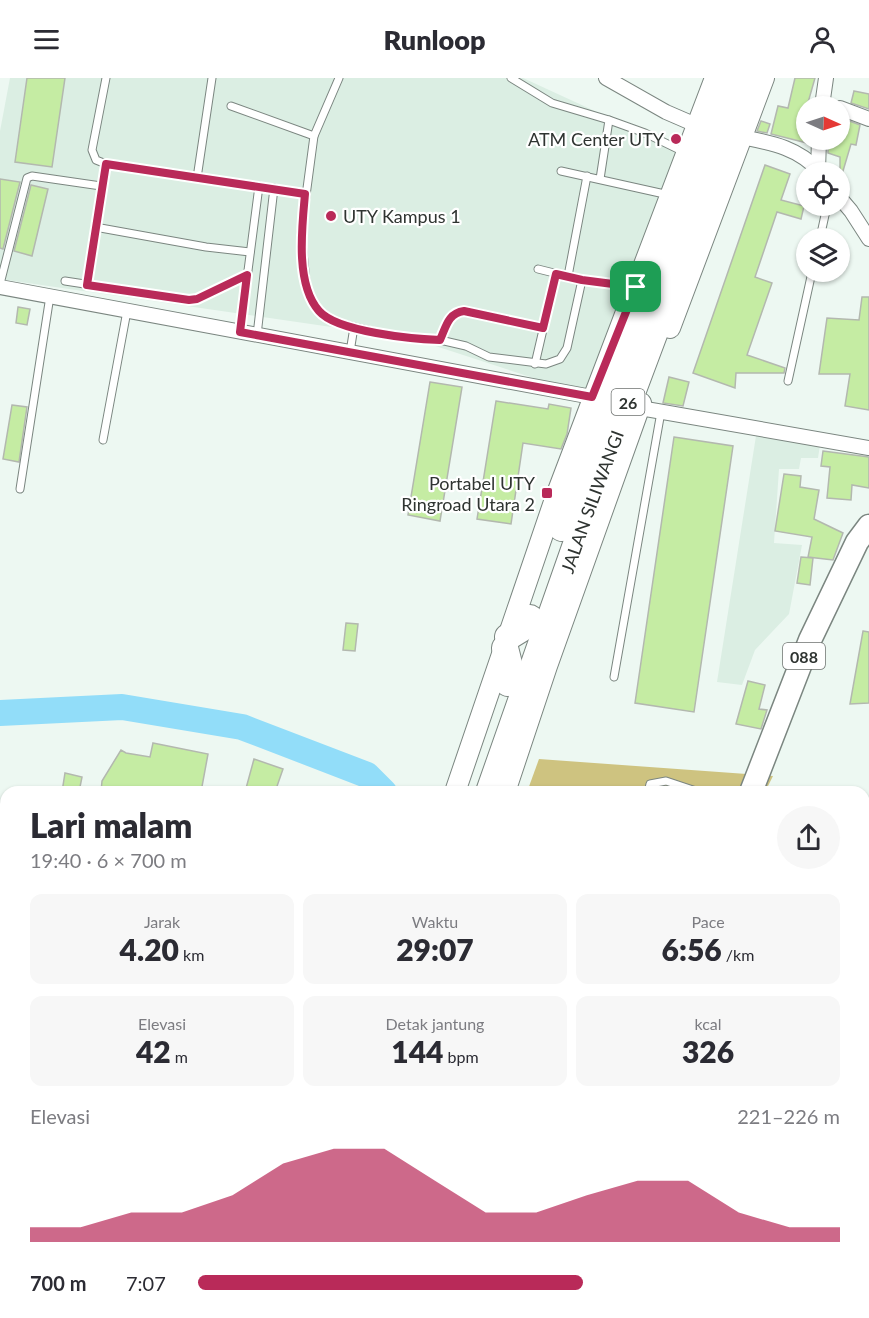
<!DOCTYPE html>
<html lang="id">
<head>
<meta charset="utf-8">
<style>
	:root { --surface:#fff; --page:#f7f7f7; --text:#2b2b33; --muted:#7c7c81; --accent:#b92a59 }
	body { margin:0; font-family:Lato,sans-serif; background:var(--page); color:var(--text); height:100vh; display:flex; flex-direction:column; font-size:22px; white-space:nowrap }
	* { box-sizing:border-box; margin:0 }
	p { font-size:20px; color:var(--muted) }
	.icon { flex:none; width:33px; height:33px; fill:none; stroke:currentColor; stroke-width:2; stroke-linecap:round; stroke-linejoin:round }
	.map { position:relative; flex:1; overflow:hidden }
	.details { position:absolute; left:0px; top:708px; width:870px; height:532px; display:flex; flex-direction:column; background:var(--surface); border-radius:18px 18px 0 0; box-shadow:0 2px 4px #0004 }
	.details>* { flex:none }
	.needle { width:39px; rotate:93deg }
	.controls { position:absolute; left:796px; top:18px; display:grid; gap:12px }
	.controls a { display:grid; place-items:center; width:54px; height:54px; border-radius:50%; background:var(--surface); box-shadow:0 2px 4px #0004; font-size:30px }
	.pin { position:absolute; display:grid; place-items:center; width:51px; height:51px; color:#fff; margin:-26px; border-radius:12px; box-shadow:0 3px 9px #0006 }
	.round { display:grid; place-items:center; flex:none; width:63px; height:63px; border-radius:32px; background:var(--page) }
	.overview { display:flex; align-items:center; justify-content:space-between; height:102px; padding:0 30px }
	h1 { font-size:33px; font-weight:800; line-height:45px }
	.figures { display:grid; grid-template-columns:repeat(3,1fr); gap:9px; height:102px; padding:6px 30px }
	.figures div { display:grid; align-content:center; border-radius:12px; background:var(--page); text-align:center }
	.figures b { font-size:30px; font-weight:800 }
	.figures small { font-size:16px; font-weight:400 }
	.figures p { font-size:16px }
	.chart { height:168px; padding:12px 30px }
	.chart p { display:flex; justify-content:space-between }
	.chart svg { width:100%; height:108px; margin-top:6px; fill:var(--accent); opacity:.7 }
	ul { padding:0 30px; list-style:none; font-size:20px }
	li { display:grid; grid-template-columns:96px 72px 1fr; align-items:center; height:45px }
	li i { height:15px; border-radius:8px; background:var(--accent) }
	header { display:flex; justify-content:space-between; align-items:center; height:78px; padding:0 30px; background:var(--surface); font-size:27px; font-weight:800 }
	.map>svg:first-child { display:block }
	.built { fill:#dbeee3 }
	.green { fill:#cec380 }
	.lines { fill:none; stroke-linecap:round; stroke-linejoin:round }
	.river { stroke:#92ddf9; stroke-width:26 }
	.building { fill:#c5eca3; stroke:#b3b8af; stroke-width:1.5 }
	.lane-casing { stroke:#7b8680; stroke-width:9 }
	.street-casing { stroke:#7b8680; stroke-width:16 }
	.secondary-casing { stroke:#7b8680; stroke-width:22 }
	.primary-casing { stroke:#7b8680; stroke-width:25 }
	.highway-casing { stroke:#7b8680; stroke-width:28 }
	.lane { stroke:#fff; stroke-width:7 }
	.street { stroke:#fff; stroke-width:14 }
	.secondary { stroke:#fff; stroke-width:20 }
	.primary { stroke:#fff; stroke-width:22 }
	.highway { stroke:#fff; stroke-width:26 }
	.route-casing { stroke:#fff; stroke-width:12 }
	.route { stroke:#b92a59; stroke-width:8 }
	.poi-dot { fill:#b92a59; stroke:#fff; stroke-width:2 }
	.labels { text-anchor:middle; dominant-baseline:central; stroke-width:4.5; stroke-linejoin:round; paint-order:stroke }
	.shield { fill:#fff; stroke:#6d716f; stroke-width:1.5 }
	.shield-label { font-size:16px; font-weight:bold; fill:#2f3431 }
	.poi-label { font-size:18px; fill:#2f3431; stroke:#fff; text-anchor:end }
	.street-label { font-size:18px; fill:#2f3431; stroke:#fff }
</style>
</head>
<body>
<header><svg class="icon" aria-label="menu" viewBox="0 0 24 24"><path d="M4 6h16M4 12h16M4 18h16"/></svg>Runloop<svg class="icon" aria-label="person" viewBox="0 0 24 24"><circle cx="12" cy="8" r="4"/><path d="M4 21q1-7 8-7t8 7"/></svg></header>
<div class="map">
<svg width="869" height="1240" viewBox="0 0 869 1240">
	<rect width="100%" height="100%" fill="#edf8f2"/>
	<g class="built">
		<path d="M 10,0 L 523,0 L 686,75 L 592,319 L 414,261 L 0,201 L 0,53 Z"/>
		<path d="M 756,358 L 820,367 L 818,380 L 801,380 L 799,391 L 779,391 L 774,465 L 802,467 L 789,536 L 755,572 L 742,607 L 717,604 Z"/>
	</g>
	<g class="green">
		<path d="M 539,681 L 773,698 L 765,714 L 527,714 Z"/>
		<path d="M 864,1091 L 869,1097 L 869,1240 L 546,1240 L 548,1234 L 864,1234 Z"/>
	</g>
	<g class="lines">
		<g class="river">
			<path d="M 0,635 L 122,629 L 242,649 L 367,697 L 384,714"/>
			<path d="M 864,1224 L 869,1230"/>
		</g>
	</g>
	<g class="building">
		<path d="M 27,0 L 65,0 L 52,89 L 15,84 Z"/>
		<path d="M 795,0 L 815,0 L 807,28 L 807,65 L 771,56 L 778,28 L 788,30 Z"/>
		<path d="M 854,13 L 869,16 L 869,31 L 851,25 Z"/>
		<path d="M 847,42 L 860,47 L 856,67 L 851,66 L 843,93 L 840,92 L 840,79 L 828,75 L 828,62 L 840,62 L 840,45 L 846,46 Z"/>
		<path d="M 761,43 L 770,46 L 767,55 L 757,53 Z"/>
		<path d="M 765,87 L 790,96 L 781,122 L 804,128 L 801,141 L 777,134 L 755,199 L 772,205 L 747,277 L 785,290 L 784,295 L 736,295 L 735,310 L 693,295 Z"/>
		<path d="M 0,101 L 20,104 L 3,171 L 0,170 Z"/>
		<path d="M 31,107 L 48,111 L 32,178 L 14,173 Z"/>
		<path d="M 862,219 L 869,219 L 869,332 L 845,328 L 850,296 L 819,296 L 827,240 L 859,242 Z"/>
		<path d="M 18,229 L 30,231 L 27,247 L 16,245 Z"/>
		<path d="M 669,299 L 689,304 L 683,328 L 663,325 Z"/>
		<path d="M 430,304 L 462,309 L 440,443 L 408,437 Z"/>
		<path d="M 496,323 L 548,331 L 549,326 L 571,330 L 567,356 L 561,371 L 523,365 L 511,446 L 477,441 Z"/>
		<path d="M 12,327 L 27,329 L 19,384 L 3,381 Z"/>
		<path d="M 674,359 L 733,368 L 694,634 L 635,625 Z"/>
		<path d="M 823,373 L 869,379 L 869,410 L 852,407 L 851,422 L 827,420 L 830,389 L 821,388 Z"/>
		<path d="M 784,396 L 801,398 L 800,409 L 819,412 L 814,441 L 843,455 L 833,482 L 808,479 L 812,459 L 775,453 Z"/>
		<path d="M 801,479 L 813,480 L 810,507 L 797,505 Z"/>
		<path d="M 346,545 L 358,546 L 355,573 L 343,572 Z"/>
		<path d="M 863,553 L 869,554 L 869,625 L 850,626 Z"/>
		<path d="M 748,603 L 765,607 L 759,631 L 767,632 L 761,651 L 736,646 Z"/>
		<path d="M 153,665 L 208,676 L 201,714 L 156,714 L 143,711 L 143,714 L 101,714 L 102,703 L 121,672 L 126,675 L 150,679 Z"/>
		<path d="M 254,681 L 283,691 L 275,714 L 245,714 Z"/>
		<path d="M 65,695 L 82,699 L 79,714 L 62,714 Z"/>
	</g>
	<g class="lines">
		<g class="lane-casing">
			<g id="lane">
				<path d="M 106,0 L 92,72 L 96,82 L 106,86 L 305,116"/>
				<path d="M 339,0 L 314,58 L 301,155 L 307,213 L 319,234 L 335,244 L 388,257 L 440,262 L 466,268 L 489,279 L 546,286 L 560,281 L 567,270 L 582,202 L 633,208"/>
				<path d="M 511,0 L 552,25 L 609,42 L 600,101"/>
				<path d="M 231,28 L 314,58"/>
				<path d="M 609,42 L 645,55 L 684,74"/>
				<path d="M 561,93 L 669,117"/>
				<path d="M 197,100 L 212,0"/>
				<path d="M 95,149 L 206,169 L 250,174"/>
				<path d="M 820,160 L 827,128"/>
				<path d="M 538,191 L 582,202"/>
				<path d="M 568,198 L 587,98"/>
				<path d="M 65,203 L 189,222 L 197,221 L 247,197"/>
				<path d="M 0,206 L 27,100 L 32,98 L 101,108"/>
				<path d="M 87,207 L 106,86"/>
				<path d="M 240,254 L 259,108"/>
				<path d="M 257,257 L 274,110"/>
				<path d="M 440,262 C 446,249 448,235 464,233 L 543,250"/>
				<path d="M 350,274 L 354,249"/>
				<path d="M 535,286 L 556,196"/>
				<path d="M 788,303 L 812,194"/>
				<path d="M 103,362 L 127,233"/>
				<path d="M 20,411 L 50,218"/>
				<path d="M 614,599 L 661,334"/>
				<path d="M 648,714 L 650,706 L 666,703 L 699,714"/>
				<path d="M 605,1240 L 606,1234"/>
				<path d="M 636,1240 L 638,1234"/>
			</g>
		</g>
		<g class="street-casing">
			<g id="street">
				<path d="M 606,0 L 666,34 L 696,47"/>
				<path d="M 822,28 L 826,0"/>
				<path d="M 840,30 L 869,41"/>
				<path d="M 742,59 C 772,65 799,70 820,94"/>
				<path d="M 818,92 L 819,62"/>
				<path d="M 840,120 L 851,133 L 869,161"/>
				<path d="M 0,209 L 592,319"/>
				<path d="M 640,330 L 869,370"/>
				<path d="M 864,736 L 869,737"/>
				<path d="M 0,754 L 6,755"/>
				<path d="M 0,856 L 6,859"/>
				<path d="M 864,956 L 869,957"/>
				<path d="M 389,1238 L 390,1234"/>
				<path d="M 75,1240 L 75,1234"/>
			</g>
		</g>
		<g class="secondary-casing">
			<g id="secondary">
				<path d="M 670,250 L 764,0"/>
				<path d="M 455,714 L 556,418 L 715,0"/>
				<path d="M 505,714 L 547,588 L 641,325"/>
				<path d="M 252,1240 L 256,1234"/>
			</g>
		</g>
		<g class="primary-casing">
			<g id="primary">
				<path d="M 751,714 L 810,562 L 857,464 L 869,448"/>
				<path d="M 533,1240 L 534,1234"/>
			</g>
		</g>
		<g class="highway-casing">
			<g id="highway">
				<path d="M 562,450 L 730,0"/>
				<path d="M 508,559 L 521,551 L 530,540"/>
				<path d="M 505,570 L 509,586 L 508,605"/>
				<path id="s1" d="M 489,714 L 587,435 L 750,0"/>
				<path d="M 268,1240 L 271,1234"/>
				<path d="M 292,1240 L 295,1234"/>
			</g>
		</g>
		<use href="#lane" class="lane"/>
		<use href="#street" class="street"/>
		<use href="#secondary" class="secondary"/>
		<use href="#primary" class="primary"/>
		<use href="#highway" class="highway"/>
	</g>
	<g class="lines">
		<g class="route-casing">
			<path id="route" d="M 106,86 L 305,116 C 302,149 295,206 319,233 C 337,254 413,261 440,262 C 446,249 448,235 464,233 L 543,250 L 556,196 L 582,202 L 636,209 L 592,319 L 240,254 L 247,197 L 197,221 L 189,222 L 87,207 Z"/>
		</g>
		<use href="#route" class="route"/>
	</g>
	<g class="poi-dot">
		<circle cx="676" cy="61" r="6"/>
		<circle cx="331" cy="138" r="6"/>
		<rect x="541" y="409" width="12" height="12" rx="3"/>
	</g>
	<g class="labels">
		<g class="shield">
			<rect x="611.5" y="311" width="33" height="26" rx="4.5"/>
			<rect x="783" y="565" width="42" height="26" rx="4.5"/>
		</g>
		<g class="shield-label">
			<text x="628" y="324">26</text>
			<text x="804" y="578">088</text>
		</g>
		<g class="poi-label">
			<text x="664" y="61">ATM Center UTY</text>
			<text x="343" y="138" text-anchor="start">UTY Kampus 1</text>
			<text x="535" y="405">Portabel UTY<tspan x="535" dy="21">Ringroad Utara 2</tspan></text>
		</g>
		<g class="street-label">
			<text stroke="none"><textPath href="#s1" startOffset="308">JALAN SILIWANGI</textPath></text>
		</g>
	</g>
</svg>
<div class="controls">
<a><svg class="needle" viewBox="-14 -14 28 28"><path d="M0-13l5 13h-10z" fill="#e53935"/><path d="M0 13l5-13h-10z" fill="#7c7c81"/></svg></a>
<a><svg class="icon" aria-label="locate" viewBox="0 0 24 24"><circle cx="12" cy="12" r="6"/><path d="M12 2v4M12 18v4M2 12h4M18 12h4"/></svg></a>
<a><svg class="icon" aria-label="layers" viewBox="0 0 24 24"><path d="M12 4l9 5-9 5-9-5zM3 14l9 5 9-5"/></svg></a>
</div>
<div class="pin" style="left:636px;top:209px;background:#1e9e55"><svg class="icon" aria-label="arrive" viewBox="0 0 24 24"><path d="M6 21V4h12l-3 4 3 4H6"/></svg></div>
<section class="details">
<div class="overview"><div><h1>Lari malam</h1><p>19:40 · 6 × 700 m</p></div><a class="round"><svg class="icon" aria-label="share" viewBox="0 0 24 24"><path d="M12 15V3M7 8l5-5 5 5M5 13v7h14v-7"/></svg></a></div>
<div class="figures">
<div><p>Jarak</p><b>4.20<small> km</small></b></div>
<div><p>Waktu</p><b>29:07</b></div>
<div><p>Pace</p><b>6:56<small> /km</small></b></div>
</div>
<div class="figures">
<div><p>Elevasi</p><b>42<small> m</small></b></div>
<div><p>Detak jantung</p><b>144<small> bpm</small></b></div>
<div><p>kcal</p><b>326</b></div>
</div>
<div class="chart"><p><span>Elevasi</span>221–226 m</p>
<svg viewBox="0 0 160 44" preserveAspectRatio="none"><path d="M0 44V38L10 38L20 32L30 32L40 25L50 12L60 6L70 6L80 19L90 32L100 32L110 25L120 19L130 19L140 32L150 38L160 38V44z"/></svg>
</div>
<ul>
<li><b>700 m</b>7:07<i style="width:60%"></i></li>
</ul>
</section>
</div>
</body>
</html>
